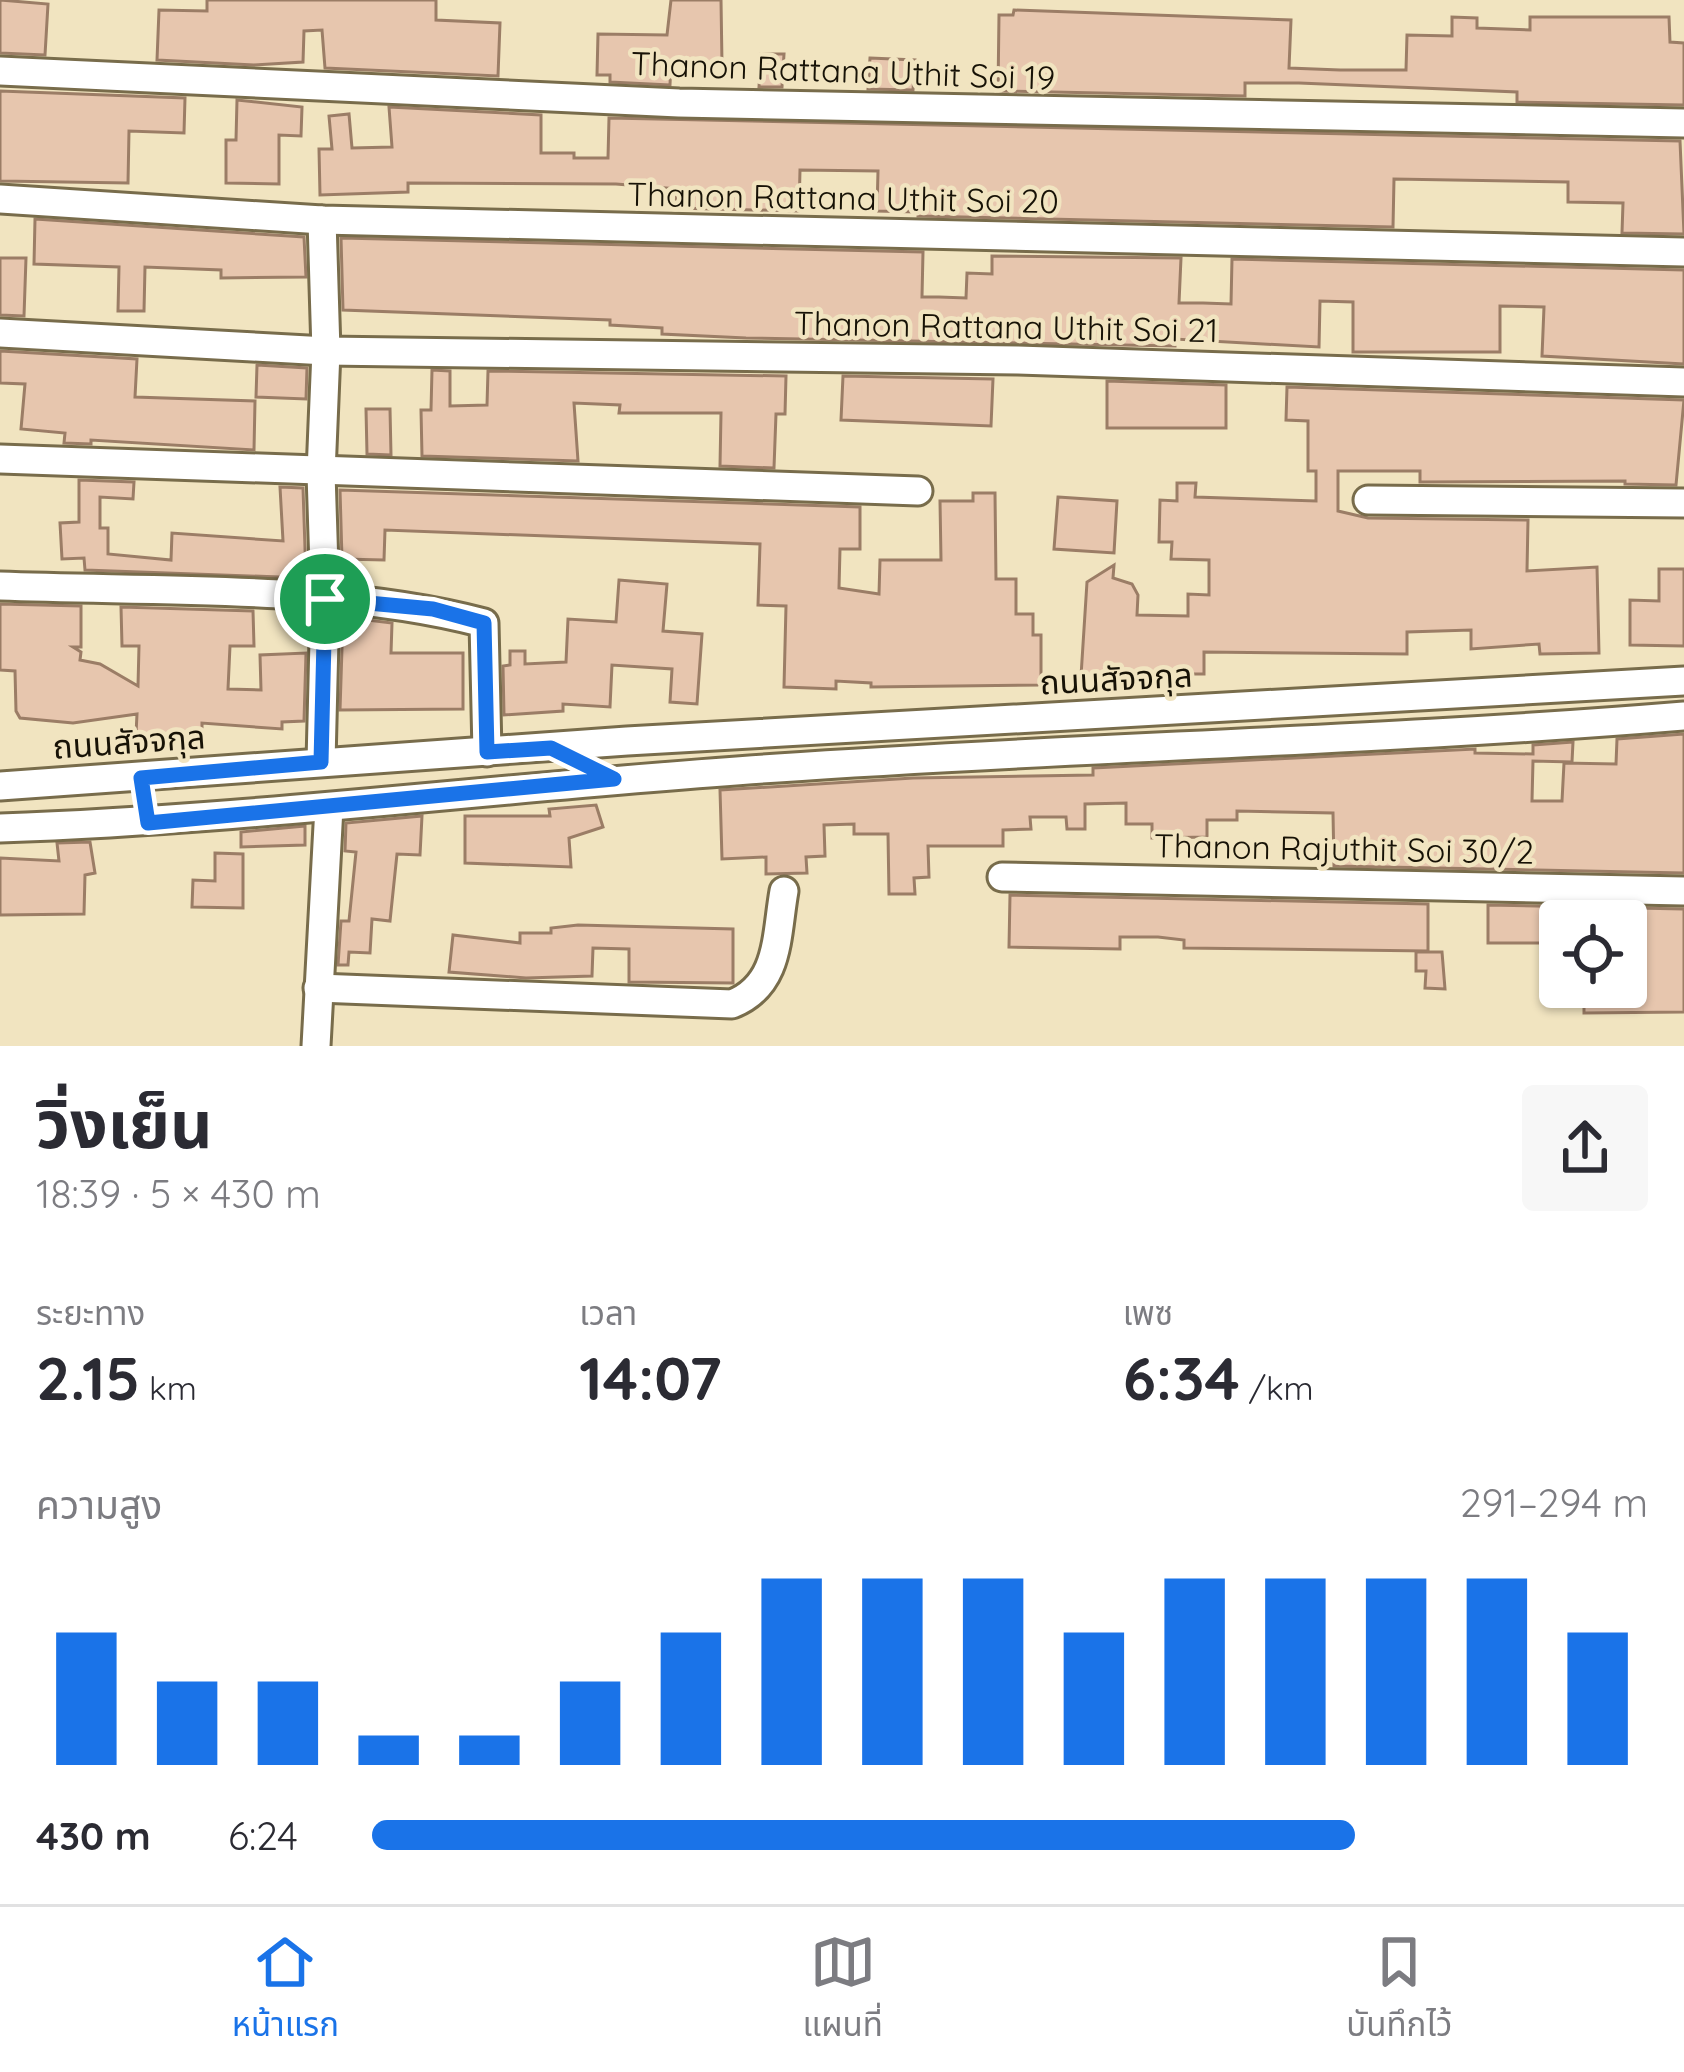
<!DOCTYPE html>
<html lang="th">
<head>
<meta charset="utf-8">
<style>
	:root { --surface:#fff; --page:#f7f7f7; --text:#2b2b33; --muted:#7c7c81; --line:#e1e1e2; --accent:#1a73e8 }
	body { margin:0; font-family:Quicksand,"Noto Sans Thai",sans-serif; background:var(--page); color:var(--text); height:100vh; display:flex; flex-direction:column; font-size:45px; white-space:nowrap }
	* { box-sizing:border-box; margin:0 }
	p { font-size:39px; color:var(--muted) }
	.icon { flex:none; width:66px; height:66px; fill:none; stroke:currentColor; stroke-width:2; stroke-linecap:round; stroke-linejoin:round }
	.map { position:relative; height:1046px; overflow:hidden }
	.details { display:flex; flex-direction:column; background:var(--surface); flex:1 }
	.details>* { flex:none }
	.controls { position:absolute; left:1539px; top:900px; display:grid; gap:24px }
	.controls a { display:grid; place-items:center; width:108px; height:108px; border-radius:12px; background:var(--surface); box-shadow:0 3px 9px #0004; font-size:60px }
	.pin { position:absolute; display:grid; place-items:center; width:102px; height:102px; color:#fff; margin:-51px; border:6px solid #fff; border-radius:50%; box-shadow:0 3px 12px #0007 }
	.round { display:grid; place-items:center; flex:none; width:126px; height:126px; border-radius:12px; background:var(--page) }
	.head { display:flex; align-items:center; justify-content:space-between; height:204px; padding:0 36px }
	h1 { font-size:66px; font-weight:700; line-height:90px }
	.metrics { display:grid; grid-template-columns:repeat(3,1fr); gap:18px; height:204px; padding:12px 36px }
	.metrics div { display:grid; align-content:center }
	.metrics b { font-size:60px; font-weight:700 }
	.metrics small { font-size:33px; font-weight:400 }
	.metrics p { font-size:33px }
	.chart { height:336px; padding:24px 36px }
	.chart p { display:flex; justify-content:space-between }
	.chart svg { width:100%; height:216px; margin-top:12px; stroke:var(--accent); stroke-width:6 }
	ul { padding:0 36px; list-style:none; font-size:39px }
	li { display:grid; grid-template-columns:192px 144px 1fr; align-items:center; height:90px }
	li i { height:30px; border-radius:15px; background:var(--accent) }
	.dock { display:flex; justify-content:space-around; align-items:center; height:168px; border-top:3px solid var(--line); background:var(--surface); font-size:33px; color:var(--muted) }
	.dock a { display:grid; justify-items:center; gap:6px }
	.dock .selected { color:var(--accent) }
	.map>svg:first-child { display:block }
	.building { fill:#e7c6ae; stroke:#9b7d66; stroke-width:3 }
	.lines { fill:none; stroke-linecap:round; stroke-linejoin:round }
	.minor-casing { stroke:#786c4b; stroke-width:33 }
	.minor { stroke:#fff; stroke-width:27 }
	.route-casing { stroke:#fff; stroke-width:24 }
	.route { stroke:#1a73e8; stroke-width:15 }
	.labels { text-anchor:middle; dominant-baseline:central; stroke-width:9; stroke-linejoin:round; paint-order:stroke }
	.street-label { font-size:33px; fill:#171206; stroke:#f1e4c0 }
</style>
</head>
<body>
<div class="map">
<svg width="1684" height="1046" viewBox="0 0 1684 1046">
	<rect width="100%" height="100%" fill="#f1e4c0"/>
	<g class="building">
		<path d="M 0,0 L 48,4 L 45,55 L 0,53 Z"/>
		<path d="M 207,0 L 436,0 L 436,20 L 500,23 L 498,76 L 325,68 L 322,30 L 304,31 L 303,62 L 254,65 L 157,60 L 159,10 L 207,11 Z"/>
		<path d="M 671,0 L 721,0 L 722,64 L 671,62 L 670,85 L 610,82 L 610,75 L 597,75 L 598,34 L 667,35 Z"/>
		<path d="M 1014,10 L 1291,20 L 1289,68 L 1340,70 L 1406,70 L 1407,35 L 1452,36 L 1452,17 L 1477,18 L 1477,28 L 1530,30 L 1530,17 L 1669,17 L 1670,42 L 1684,43 L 1684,105 L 1517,102 L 1517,92 L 1299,83 L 1245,83 L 1245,96 L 998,91 L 999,15 L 1013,15 Z"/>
		<path d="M 761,54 L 784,54 L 782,87 L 759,87 Z"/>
		<path d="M 870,58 L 915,60 L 913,90 L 868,89 Z"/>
		<path d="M 0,91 L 185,98 L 184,133 L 129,131 L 128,183 L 0,181 Z"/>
		<path d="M 237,100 L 302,107 L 301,136 L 279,135 L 279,184 L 226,183 L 226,140 L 236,140 Z"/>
		<path d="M 389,107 L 541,115 L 541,153 L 574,153 L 574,158 L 608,158 L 609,118 L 1680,141 L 1684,234 L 1622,233 L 1623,203 L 1568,202 L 1568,182 L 1394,179 L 1393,227 L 918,216 L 918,212 L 877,211 L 878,171 L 800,170 L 799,211 L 676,208 L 677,189 L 616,184 L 408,183 L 408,192 L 320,195 L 319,149 L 332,149 L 329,116 L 349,114 L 352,148 L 392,147 Z"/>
		<path d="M 35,219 L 304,237 L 306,277 L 221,278 L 221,270 L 145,267 L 144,311 L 118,311 L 119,267 L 34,264 Z"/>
		<path d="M 341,238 L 923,252 L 922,297 L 939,297 L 966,298 L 967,273 L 992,274 L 992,256 L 1181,258 L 1179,303 L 1203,303 L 1231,304 L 1232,259 L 1684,270 L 1684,364 L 1542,356 L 1544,307 L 1500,306 L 1500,352 L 1353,352 L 1353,302 L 1320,301 L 1319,347 L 1175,339 L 1175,346 L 746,338 L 662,334 L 662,328 L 610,325 L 610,320 L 343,310 Z"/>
		<path d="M 0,258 L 26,258 L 24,316 L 0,315 Z"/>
		<path d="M 0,351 L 137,359 L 135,397 L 255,401 L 254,450 L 91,440 L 91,444 L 64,443 L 65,433 L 21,429 L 25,384 L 0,383 Z"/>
		<path d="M 257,365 L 307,368 L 306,399 L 256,397 Z"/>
		<path d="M 432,370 L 450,371 L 450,406 L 487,405 L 488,371 L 786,376 L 785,414 L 776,414 L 774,468 L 720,466 L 721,413 L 619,413 L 620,405 L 574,403 L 578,461 L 422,456 L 421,410 L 431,410 Z"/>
		<path d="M 843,376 L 993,379 L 991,426 L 841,420 Z"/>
		<path d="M 1107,381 L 1226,385 L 1226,428 L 1107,428 Z"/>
		<path d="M 1287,387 L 1684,400 L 1676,485 L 1625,484 L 1625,481 L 1420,482 L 1420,471 L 1338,471 L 1338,511 L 1368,518 L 1528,520 L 1527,571 L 1597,567 L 1599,653 L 1540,654 L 1539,644 L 1471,649 L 1471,630 L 1407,632 L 1407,654 L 1204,652 L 1204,674 L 1185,674 L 1185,679 L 1081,676 L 1087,582 L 1114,565 L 1113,578 L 1132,584 L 1138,595 L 1137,615 L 1188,616 L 1188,594 L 1209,595 L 1209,560 L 1171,559 L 1172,542 L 1159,542 L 1160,500 L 1177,501 L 1177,483 L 1196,483 L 1195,497 L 1316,501 L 1316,471 L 1308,471 L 1308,421 L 1286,420 Z"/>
		<path d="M 366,409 L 390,409 L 391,455 L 367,454 Z"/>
		<path d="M 79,480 L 134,482 L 133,499 L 100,497 L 100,528 L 108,528 L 108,554 L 171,560 L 172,533 L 283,541 L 280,487 L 303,488 L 306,578 L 85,570 L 84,558 L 62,559 L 60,523 L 79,522 Z"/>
		<path d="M 340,490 L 860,507 L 860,549 L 840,549 L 839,588 L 879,594 L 880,560 L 941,560 L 940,501 L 973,501 L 973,493 L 995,493 L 996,579 L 1016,579 L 1016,614 L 1033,614 L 1033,635 L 1041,635 L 1041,685 L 871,687 L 871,683 L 836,681 L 836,689 L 784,687 L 786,606 L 758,605 L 760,544 L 385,530 L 384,560 L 342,559 Z"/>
		<path d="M 1058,497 L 1117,501 L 1114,553 L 1054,549 Z"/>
		<path d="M 1659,569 L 1684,569 L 1684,646 L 1630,645 L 1630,600 L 1659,601 Z"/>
		<path d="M 619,580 L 667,584 L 663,631 L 702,634 L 697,704 L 670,702 L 672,669 L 612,665 L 610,707 L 563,704 L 563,711 L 504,715 L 503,666 L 510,665 L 510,651 L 525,651 L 525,664 L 566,662 L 568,619 L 616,622 Z"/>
		<path d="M 0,604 L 81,606 L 81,647 L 73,647 L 81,652 L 80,660 L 100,664 L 138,686 L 139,646 L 122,646 L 121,607 L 253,611 L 254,646 L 230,646 L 228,689 L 261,690 L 260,655 L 306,653 L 304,721 L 282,722 L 282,729 L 202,723 L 202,736 L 136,734 L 137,714 L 73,723 L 20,718 L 16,711 L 15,671 L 0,670 Z"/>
		<path d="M 343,617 L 392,623 L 391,653 L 463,653 L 463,709 L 340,710 Z"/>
		<path d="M 1684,734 L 1684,873 L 1334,866 L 1333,813 L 1237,811 L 1237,820 L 1207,820 L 1207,837 L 1152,838 L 1152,824 L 1126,824 L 1126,803 L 1085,804 L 1085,829 L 1067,829 L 1066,817 L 1030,817 L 1031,829 L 1003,830 L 1003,846 L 928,846 L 929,877 L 914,878 L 915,894 L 889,894 L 888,834 L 854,834 L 854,824 L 824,825 L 825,856 L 806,857 L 807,873 L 766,874 L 766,857 L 722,859 L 720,790 L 913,778 L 1093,775 L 1093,768 L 1475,749 L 1475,753 L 1533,754 L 1533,745 L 1573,742 L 1572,762 L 1533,761 L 1532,801 L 1562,801 L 1564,763 L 1616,764 L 1617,739 Z"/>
		<path d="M 596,805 L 603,827 L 569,838 L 571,867 L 465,863 L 465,816 L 550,816 L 549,809 Z"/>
		<path d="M 422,816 L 420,855 L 397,854 L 390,921 L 372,919 L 370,953 L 349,952 L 348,965 L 338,965 L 341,921 L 349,921 L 356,852 L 345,851 L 346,823 Z"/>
		<path d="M 305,826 L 305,845 L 241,847 L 241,832 Z"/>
		<path d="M 90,842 L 95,873 L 85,875 L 84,914 L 0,915 L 0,858 L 59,861 L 57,843 Z"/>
		<path d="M 215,853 L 243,854 L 243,908 L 192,907 L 193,880 L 215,881 Z"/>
		<path d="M 1010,895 L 1428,904 L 1428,951 L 1184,948 L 1184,940 L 1158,937 L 1120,937 L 1120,949 L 1009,947 Z"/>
		<path d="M 1488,905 L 1684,909 L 1684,1012 L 1584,1013 L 1584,989 L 1626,987 L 1626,921 L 1560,921 L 1560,943 L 1488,943 Z"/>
		<path d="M 578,925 L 733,929 L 733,983 L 629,982 L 629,949 L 593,948 L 592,976 L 526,978 L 449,972 L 453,935 L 520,943 L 520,933 L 551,933 L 551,928 Z"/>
		<path d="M 1416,952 L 1442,952 L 1445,989 L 1425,988 L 1426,971 L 1416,971 Z"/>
	</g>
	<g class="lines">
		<g class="minor-casing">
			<g id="minor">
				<path d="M 0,71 L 679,103 L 1684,123"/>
				<path d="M 0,199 L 322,220 L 1684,252"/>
				<path d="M 0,333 L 326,351 L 1018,360 L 1684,382"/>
				<path d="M 0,459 L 918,491"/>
				<path d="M 1368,500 L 1684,503"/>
				<path d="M 0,586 C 153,592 338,584 484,623 L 487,752"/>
				<path d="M 321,762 L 325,599 L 321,473 L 326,351 L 322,220"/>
				<path d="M 0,786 L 627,741 L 1684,681"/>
				<path d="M 0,828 C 260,819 518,785 778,768 C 1080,747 1382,741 1684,716"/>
				<path d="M 1002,877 L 1684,891"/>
				<path d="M 318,988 L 732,1004 C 780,985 776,936 784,891"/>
				<path d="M 316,1046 L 329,807"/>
			</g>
		</g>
		<use href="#minor" class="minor"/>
	</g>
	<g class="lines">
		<g class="route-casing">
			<path id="route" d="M 325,599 L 433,609 L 484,623 L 487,752 L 551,748 L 614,779 L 148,823 L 141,778 L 321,762 Z"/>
		</g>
		<use href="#route" class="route"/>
	</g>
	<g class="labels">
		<g class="street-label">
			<text transform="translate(843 70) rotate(2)">Thanon Rattana Uthit Soi 19</text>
			<text transform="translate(843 197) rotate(1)">Thanon Rattana Uthit Soi 20</text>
			<text transform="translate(1006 326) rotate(1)">Thanon Rattana Uthit Soi 21</text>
			<text transform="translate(1116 678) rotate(-3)">ถนนสัจจกุล</text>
			<text transform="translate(129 741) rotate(-4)">ถนนสัจจกุล</text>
			<text transform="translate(1344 848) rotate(1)">Thanon Rajuthit Soi 30/2</text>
		</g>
	</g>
</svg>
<div class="controls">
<a><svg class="icon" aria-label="locate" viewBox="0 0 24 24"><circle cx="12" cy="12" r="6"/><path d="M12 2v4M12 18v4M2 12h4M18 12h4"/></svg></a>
</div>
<div class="pin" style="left:325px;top:599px;background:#1e9e55"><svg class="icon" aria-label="arrive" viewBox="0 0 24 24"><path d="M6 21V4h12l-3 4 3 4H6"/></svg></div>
</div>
<section class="details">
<div class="head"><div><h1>วิ่งเย็น</h1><p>18:39 · 5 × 430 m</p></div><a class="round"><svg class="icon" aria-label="share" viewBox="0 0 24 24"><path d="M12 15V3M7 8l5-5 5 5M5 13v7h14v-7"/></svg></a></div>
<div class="metrics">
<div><p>ระยะทาง</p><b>2.15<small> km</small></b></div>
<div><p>เวลา</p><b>14:07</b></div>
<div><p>เพซ</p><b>6:34<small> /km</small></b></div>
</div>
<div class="chart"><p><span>ความสูง</span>291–294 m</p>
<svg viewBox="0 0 160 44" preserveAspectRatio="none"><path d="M5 44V17M15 44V27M25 44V27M35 44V38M45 44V38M55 44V27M65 44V17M75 44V6M85 44V6M95 44V6M105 44V17M115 44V6M125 44V6M135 44V6M145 44V6M155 44V17"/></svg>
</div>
<ul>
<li><b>430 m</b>6:24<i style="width:77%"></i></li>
</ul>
</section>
<nav class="dock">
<a class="selected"><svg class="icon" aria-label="home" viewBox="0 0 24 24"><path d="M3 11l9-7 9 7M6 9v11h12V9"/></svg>หน้าแรก</a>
<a><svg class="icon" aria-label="map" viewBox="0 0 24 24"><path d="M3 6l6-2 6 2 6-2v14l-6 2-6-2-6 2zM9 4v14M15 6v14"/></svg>แผนที่</a>
<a><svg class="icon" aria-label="saved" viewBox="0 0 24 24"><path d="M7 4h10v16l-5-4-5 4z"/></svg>บันทึกไว้</a>
</nav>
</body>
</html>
